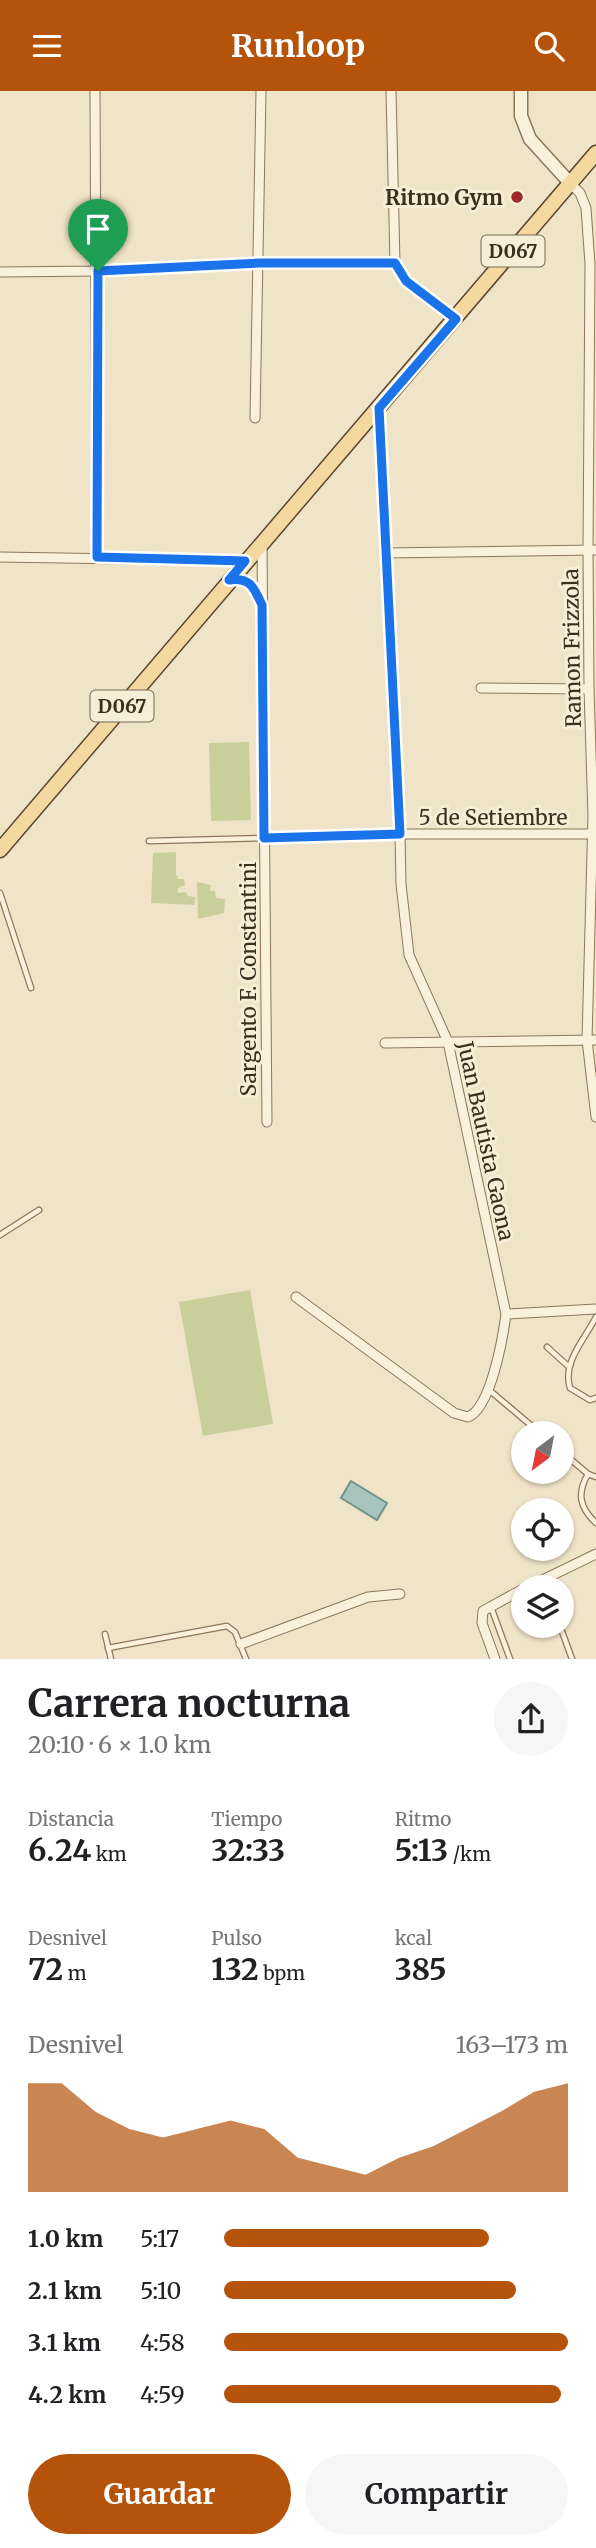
<!DOCTYPE html>
<html lang="es">
<head>
<meta charset="utf-8">
<style>
	:root { --surface:#fff; --page:#f6f6f6; --text:#202124; --muted:#757577; --accent:#b45309 }
	body { margin:0; font-family:Merriweather,serif; background:var(--page); color:var(--text); height:100vh; display:flex; flex-direction:column; font-size:26px; white-space:nowrap }
	* { box-sizing:border-box; margin:0 }
	p { font-size:23px; color:var(--muted) }
	.icon { flex:none; width:38px; height:38px; fill:none; stroke:currentColor; stroke-width:2; stroke-linecap:round; stroke-linejoin:round }
	.map { position:relative; height:1568px; overflow:hidden }
	.drawer { display:flex; flex-direction:column; background:var(--surface); flex:1 }
	.drawer>* { flex:none }
	.needle { width:46px; rotate:212deg }
	.fabs { position:absolute; left:511px; top:1330px; display:grid; gap:14px }
	.fabs a { display:grid; place-items:center; width:63px; height:63px; border-radius:50%; background:var(--surface); box-shadow:0 2px 5px #0004; font-size:35px }
	.pin { position:absolute; display:grid; place-items:center; width:60px; height:60px; color:#fff; margin:-72px -30px; border-radius:50% 50% 50% 0; rotate:-45deg; box-shadow:0 0 7px #0007 }
	.pin .icon { rotate:45deg }
	.round { display:grid; place-items:center; flex:none; width:74px; height:74px; border-radius:37px; background:var(--page) }
	.overview { display:flex; align-items:center; justify-content:space-between; height:119px; padding:0 28px }
	h1 { font-size:38px; font-weight:700; line-height:52px }
	.figures { display:grid; grid-template-columns:repeat(3,1fr); gap:10px; height:119px; padding:7px 28px }
	.figures div { display:grid; align-content:center }
	.figures b { font-size:30px; font-weight:700 }
	.figures small { font-size:19px; font-weight:400 }
	.figures p { font-size:19px }
	.chart { height:196px; padding:14px 28px }
	.chart p { display:flex; justify-content:space-between }
	.chart svg { width:100%; height:126px; margin-top:7px; fill:var(--accent); opacity:.7 }
	.button { display:flex; gap:14px; margin-top:auto; padding:14px 28px }
	.button a { flex:1; height:80px; border-radius:42px; background:var(--accent); color:#fff; font-size:28px; font-weight:700; line-height:80px; text-align:center }
	.button a+a { background:var(--page); color:var(--text) }
	ul { padding:0 28px; list-style:none; font-size:23px }
	li { display:grid; grid-template-columns:112px 84px 1fr; align-items:center; height:52px }
	li i { height:18px; border-radius:9px; background:var(--accent) }
	header { display:flex; justify-content:space-between; align-items:center; height:91px; padding:0 28px; background:var(--accent); color:#fff; font-size:32px; font-weight:700 }
	.map>svg:first-child { display:block }
	.green { fill:#c9cf9b }
	.water { fill:#a9c4bc; stroke:#6f938a; stroke-width:2 }
	.lines { fill:none; stroke-linecap:round; stroke-linejoin:round }
	.service-casing { stroke:#8d765c; stroke-width:7 }
	.minor-casing { stroke:#8d765c; stroke-width:11 }
	.tertiary-casing { stroke:#8d765c; stroke-width:15 }
	.primary-casing { stroke:#5b4430; stroke-width:17 }
	.service { stroke:#faf1dc; stroke-width:4.5 }
	.minor { stroke:#faf1dc; stroke-width:9 }
	.tertiary { stroke:#faf1dc; stroke-width:12 }
	.primary { stroke:#f3d9a0; stroke-width:14 }
	.route-casing { stroke:#fff; stroke-width:14 }
	.route { stroke:#1a73e8; stroke-width:9 }
	.poi-dot { fill:#9e2a2b; stroke:#f7eed8; stroke-width:2.5 }
	.labels { text-anchor:middle; dominant-baseline:central; stroke-width:6; stroke-linejoin:round; paint-order:stroke }
	.shield { fill:#f7eed8; stroke:#756857; stroke-width:2 }
	.shield-label { font-size:19px; font-weight:bold; fill:#3d2e20 }
	.poi-label { font-size:21px; font-weight:bold; fill:#3d2e20; stroke:#f7eed8; text-anchor:end }
	.street-label { font-size:21px; fill:#3d2e20; stroke:#f7eed8 }
</style>
</head>
<body>
<header><svg class="icon" aria-label="menu" viewBox="0 0 24 24"><path d="M4 6h16M4 12h16M4 18h16"/></svg>Runloop<svg class="icon" aria-label="search" viewBox="0 0 24 24"><circle cx="10" cy="10" r="6"/><path d="M15 15l6 6"/></svg></header>
<div class="map">
<svg width="596" height="1568" viewBox="0 0 596 1568">
	<rect width="100%" height="100%" fill="#f0e4c8"/>
	<g class="green">
		<path d="M 249,651 L 251,729 L 211,730 L 209,652 Z"/>
		<path d="M 176,761 L 176,783 L 178,788 L 184,788 L 185,794 L 178,797 L 178,802 L 186,801 L 188,805 L 196,806 L 194,814 L 151,812 L 153,762 Z"/>
		<path d="M 197,791 L 211,794 L 210,800 L 215,800 L 216,807 L 225,808 L 224,822 L 198,828 Z"/>
		<path d="M 250,1199 L 273,1333 L 203,1345 L 179,1211 Z"/>
	</g>
	<path class="water" d="M 351,1390 L 387,1412 L 377,1429 L 341,1407 Z"/>
	<g class="lines">
		<g class="service-casing">
			<g id="service">
				<path d="M 149,750 L 263,747"/>
				<path d="M 0,802 L 31,897"/>
				<path d="M 0,1144 L 39,1119"/>
				<path d="M 596,1226 C 585,1248 562,1271 570,1297 L 590,1309 L 596,1307"/>
				<path d="M 547,1256 L 568,1275"/>
				<path d="M 488,1298 L 540,1342"/>
				<path d="M 562,1361 L 588,1383 L 596,1386"/>
				<path d="M 588,1383 C 577,1402 579,1416 596,1432"/>
				<path d="M 491,1516 L 510,1568"/>
				<path d="M 560,1535 L 572,1568"/>
				<path d="M 105,1543 L 111,1568"/>
				<path d="M 108,1557 L 227,1535 L 235,1541 L 246,1568"/>
			</g>
		</g>
		<g class="minor-casing">
			<g id="minor">
				<path d="M 95,0 L 97,466"/>
				<path d="M 391,0 L 395,172 L 406,190 L 456,228"/>
				<path d="M 570,92 L 580,102 L 586,117 L 590,173 L 588,459 L 589,598 L 593,725 L 587,949 L 596,1026"/>
				<path d="M 0,181 L 98,180 L 259,172 L 395,172"/>
				<path d="M 255,327 L 261,0"/>
				<path d="M 262,452 L 267,1031"/>
				<path d="M 386,462 L 596,459"/>
				<path d="M 0,466 L 245,470"/>
				<path d="M 230,489 C 247,487 254,497 261,511"/>
				<path d="M 481,597 L 589,598"/>
				<path d="M 264,747 L 400,743 L 595,743"/>
				<path d="M 385,952 L 596,949"/>
				<path d="M 296,1206 L 454,1322 L 468,1326 C 491,1317 503,1246 506,1223 L 448,951 L 409,864 L 401,793 L 400,743 L 379,317"/>
				<path d="M 506,1223 L 596,1218"/>
				<path d="M 528,1496 L 596,1463"/>
				<path d="M 241,1553 L 368,1506 L 400,1503"/>
				<path d="M 495,1568 L 482,1532 L 483,1520 L 523,1498"/>
			</g>
		</g>
		<g class="tertiary-casing">
			<path id="tertiary" d="M 521,0 L 521,25 L 530,48 L 570,92"/>
		</g>
		<g class="primary-casing">
			<path id="primary" d="M 0,759 L 596,62"/>
		</g>
		<use href="#service" class="service"/>
		<use href="#minor" class="minor"/>
		<use href="#tertiary" class="tertiary"/>
		<use href="#primary" class="primary"/>
	</g>
	<g class="lines">
		<g class="route-casing">
			<path id="route" d="M 259,172 L 395,172 L 406,190 L 456,228 L 379,317 L 400,743 L 264,747 L 262,514 C 254,496 250,486 229,489 L 245,470 L 97,466 L 98,180 Z"/>
		</g>
		<use href="#route" class="route"/>
	</g>
	<circle class="poi-dot" cx="517" cy="106" r="7"/>
	<g class="labels">
		<g class="shield">
			<rect x="481.5" y="144.5" width="63" height="31" rx="5"/>
			<rect x="90.5" y="599.5" width="63" height="31" rx="5"/>
		</g>
		<g class="shield-label">
			<text x="513" y="160">D067</text>
			<text x="122" y="615">D067</text>
		</g>
		<g class="poi-label">
			<text x="503" y="106">Ritmo Gym</text>
		</g>
		<g class="street-label">
			<text transform="translate(572 557) rotate(-91)">Ramon Frizzola</text>
			<text x="493" y="726">5 de Setiembre</text>
			<text transform="translate(248 888) rotate(-90)">Sargento F. Constantini</text>
			<text transform="translate(486 1050) rotate(78)">Juan Bautista Gaona</text>
		</g>
	</g>
</svg>
<div class="fabs">
<a><svg class="needle" viewBox="-14 -14 28 28"><path d="M0-13l5 13h-10z" fill="#e53935"/><path d="M0 13l5-13h-10z" fill="#757577"/></svg></a>
<a><svg class="icon" aria-label="locate" viewBox="0 0 24 24"><circle cx="12" cy="12" r="6"/><path d="M12 2v4M12 18v4M2 12h4M18 12h4"/></svg></a>
<a><svg class="icon" aria-label="layers" viewBox="0 0 24 24"><path d="M12 4l9 5-9 5-9-5zM3 14l9 5 9-5"/></svg></a>
</div>
<div class="pin" style="left:98px;top:180px;background:#1e9e55"><svg class="icon" aria-label="arrive" viewBox="0 0 24 24"><path d="M6 21V4h12l-3 4 3 4H6"/></svg></div>
</div>
<section class="drawer">
<div class="overview"><div><h1>Carrera nocturna</h1><p>20:10 · 6 × 1.0 km</p></div><a class="round"><svg class="icon" aria-label="share" viewBox="0 0 24 24"><path d="M12 15V3M7 8l5-5 5 5M5 13v7h14v-7"/></svg></a></div>
<div class="figures">
<div><p>Distancia</p><b>6.24<small> km</small></b></div>
<div><p>Tiempo</p><b>32:33</b></div>
<div><p>Ritmo</p><b>5:13<small> /km</small></b></div>
</div>
<div class="figures">
<div><p>Desnivel</p><b>72<small> m</small></b></div>
<div><p>Pulso</p><b>132<small> bpm</small></b></div>
<div><p>kcal</p><b>385</b></div>
</div>
<div class="chart"><p><span>Desnivel</span>163–173 m</p>
<svg viewBox="0 0 160 44" preserveAspectRatio="none"><path d="M0 44V6L10 6L20 16L30 22L40 25L50 22L60 19L70 22L80 32L90 35L100 38L110 32L120 28L130 22L140 16L150 9L160 6V44z"/></svg>
</div>
<ul>
<li><b>1.0 km</b>5:17<i style="width:77%"></i></li>
<li><b>2.1 km</b>5:10<i style="width:85%"></i></li>
<li><b>3.1 km</b>4:58<i style="width:100%"></i></li>
<li><b>4.2 km</b>4:59<i style="width:98%"></i></li>
</ul>
<div class="button"><a>Guardar</a><a>Compartir</a></div>
</section>
</body>
</html>
